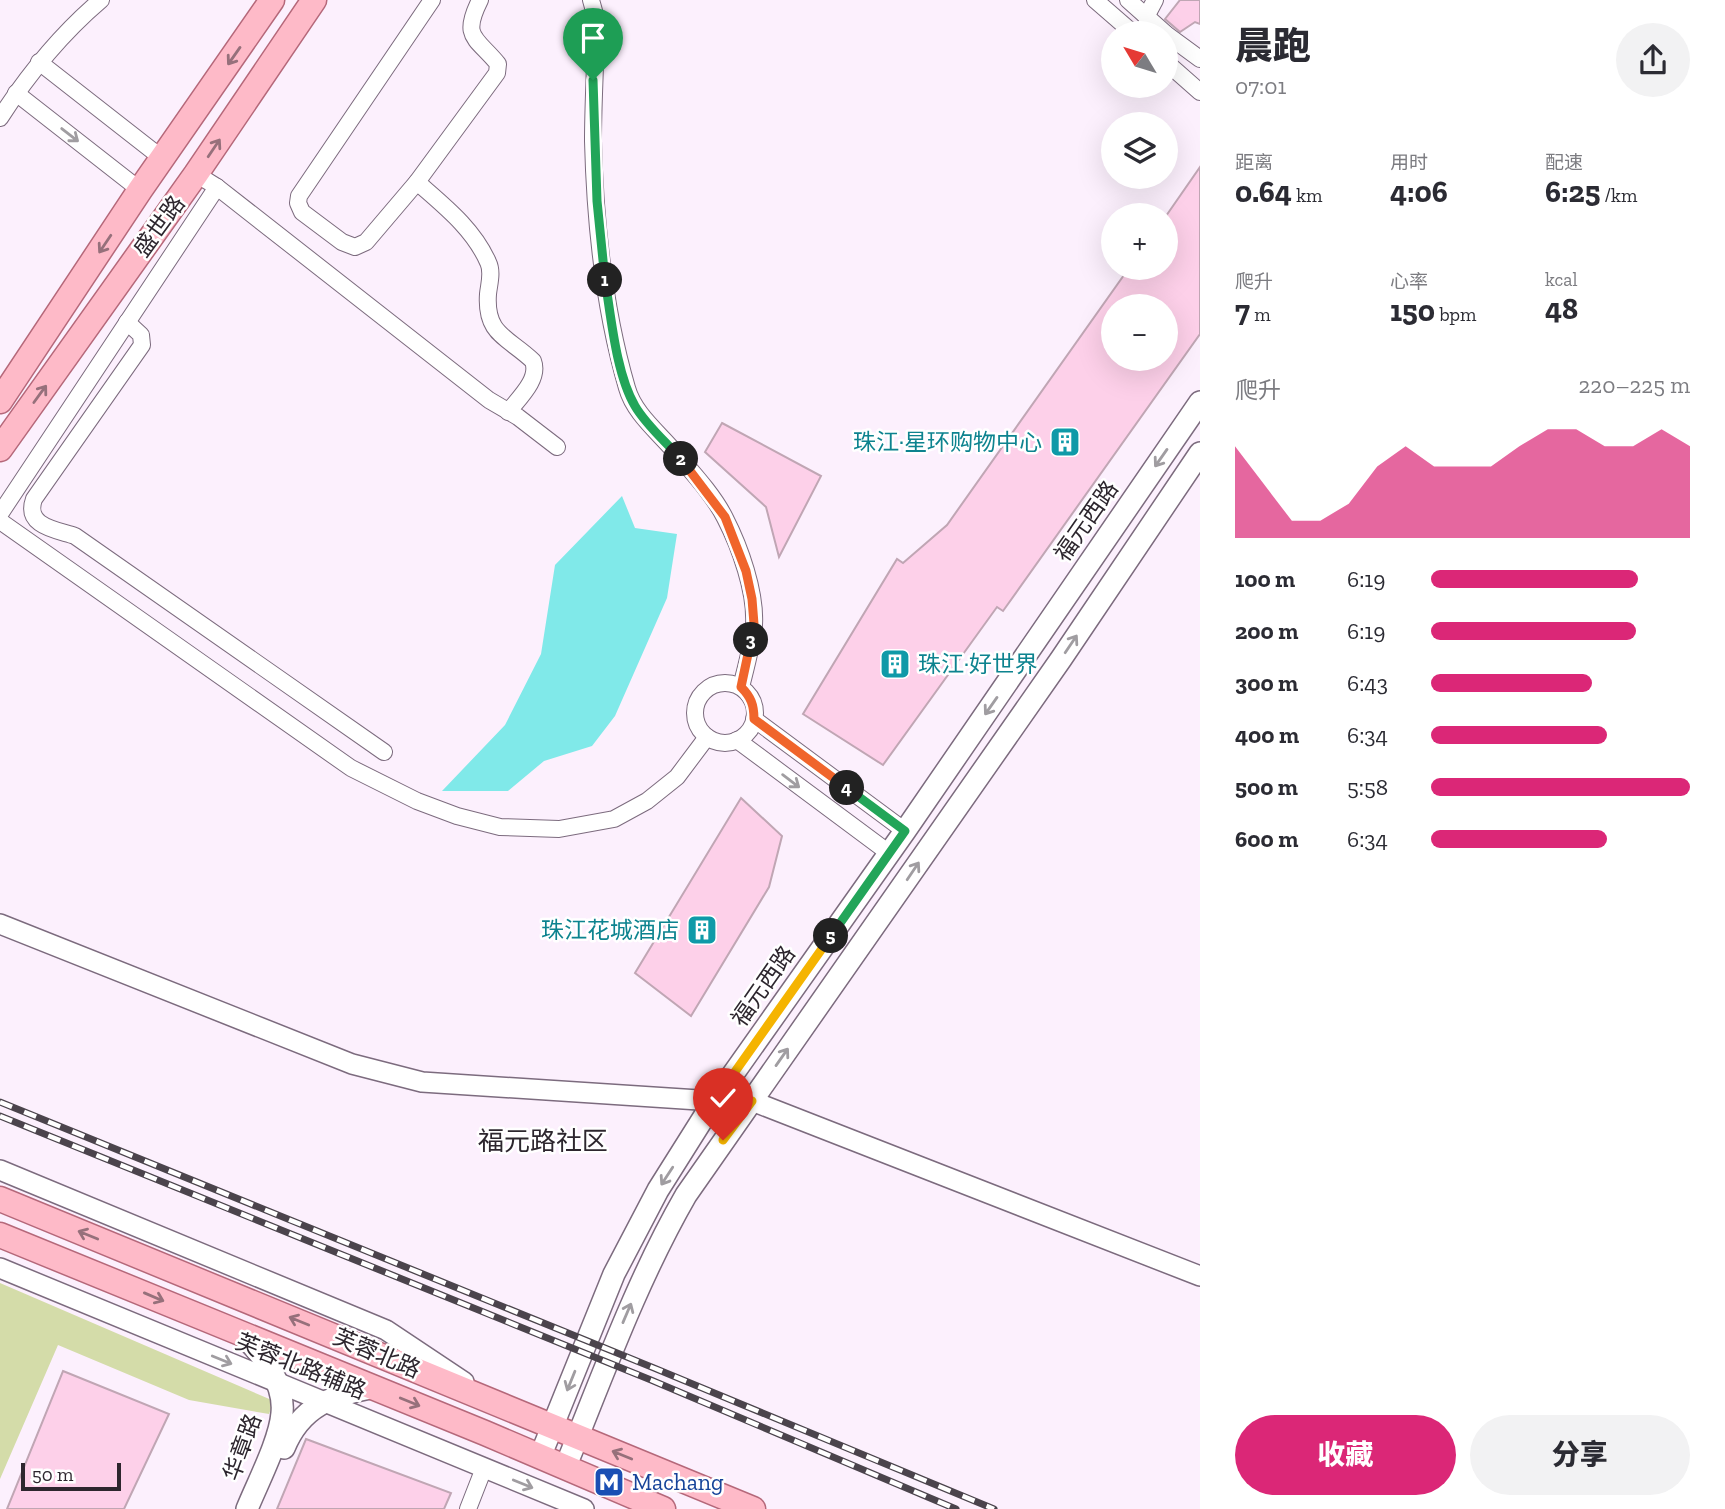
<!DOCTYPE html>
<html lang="zh">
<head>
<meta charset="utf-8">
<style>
	:root { --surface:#fff; --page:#f2f2f3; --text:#2b2b33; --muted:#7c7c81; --accent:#db2777 }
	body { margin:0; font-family:"Zilla Slab","Noto Sans SC",serif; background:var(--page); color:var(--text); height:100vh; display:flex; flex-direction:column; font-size:26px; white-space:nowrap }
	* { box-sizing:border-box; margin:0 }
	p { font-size:23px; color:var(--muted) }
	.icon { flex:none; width:38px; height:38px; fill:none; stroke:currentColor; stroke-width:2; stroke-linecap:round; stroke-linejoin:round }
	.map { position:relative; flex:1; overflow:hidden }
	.drawer { display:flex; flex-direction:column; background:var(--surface); width:525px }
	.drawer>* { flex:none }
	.needle { width:46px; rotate:308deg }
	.fabs { position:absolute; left:1101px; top:21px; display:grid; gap:14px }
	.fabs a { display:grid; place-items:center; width:77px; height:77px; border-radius:50%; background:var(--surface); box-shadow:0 7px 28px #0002; font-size:35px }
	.scale { position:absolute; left:21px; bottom:18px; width:100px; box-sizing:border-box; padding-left:7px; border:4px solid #2d262e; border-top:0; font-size:19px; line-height:24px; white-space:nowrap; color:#2d262e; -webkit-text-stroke:5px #fff; paint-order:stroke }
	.pin { position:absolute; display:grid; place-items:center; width:60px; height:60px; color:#fff; margin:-72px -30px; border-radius:50% 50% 50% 0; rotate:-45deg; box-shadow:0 0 7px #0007 }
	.pin .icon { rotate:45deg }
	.km { position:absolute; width:35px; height:35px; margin:-18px; border-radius:50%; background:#222; color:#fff; font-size:19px; line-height:35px; text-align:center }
	.round { display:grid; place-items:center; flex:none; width:74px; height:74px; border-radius:37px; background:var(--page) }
	.overview { display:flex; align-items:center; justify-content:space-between; height:119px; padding:0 35px }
	h1 { font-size:38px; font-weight:800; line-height:52px }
	.stats { display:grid; grid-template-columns:repeat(3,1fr); gap:10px; height:119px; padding:7px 35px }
	.stats div { display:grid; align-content:center }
	.stats b { font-size:30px; font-weight:800 }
	.stats small { font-size:19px; font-weight:400 }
	.stats p { font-size:19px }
	.chart { height:196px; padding:14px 35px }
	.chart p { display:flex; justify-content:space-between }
	.chart svg { width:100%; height:126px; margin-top:7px; fill:var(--accent); opacity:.7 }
	.primary-button { display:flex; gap:14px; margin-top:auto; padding:14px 35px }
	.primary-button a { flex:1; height:80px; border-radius:42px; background:var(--accent); color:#fff; font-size:28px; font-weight:800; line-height:80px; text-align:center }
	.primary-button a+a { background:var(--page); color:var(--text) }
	ul { padding:0 35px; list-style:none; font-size:23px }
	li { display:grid; grid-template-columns:112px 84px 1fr; align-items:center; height:52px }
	li i { height:18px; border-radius:9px; background:var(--accent) }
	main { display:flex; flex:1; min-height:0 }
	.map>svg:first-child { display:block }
	.green { fill:#d4dca9 }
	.water { fill:#80e9e9 }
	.building { fill:#fdd0e9; stroke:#c0a6b4; stroke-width:2; fill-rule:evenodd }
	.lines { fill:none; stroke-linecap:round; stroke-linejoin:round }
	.minor-casing { stroke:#7c6b7e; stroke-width:18 }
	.tertiary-casing { stroke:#7c6b7e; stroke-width:22 }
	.secondary-casing { stroke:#7c6b7e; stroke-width:24 }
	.primary-casing { stroke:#b5687a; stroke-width:27 }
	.minor { stroke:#fff; stroke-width:16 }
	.tertiary { stroke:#fff; stroke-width:19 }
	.secondary { stroke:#fff; stroke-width:21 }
	.primary { stroke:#febac8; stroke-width:24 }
	.rail-casing { stroke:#4b444c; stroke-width:7 }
	.rail { stroke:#fff; stroke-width:4.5; stroke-dasharray:13; stroke-linecap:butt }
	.oneway { stroke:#96707b }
	.oneway2 { stroke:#a09da1 }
	.split-1-casing { stroke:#fff; stroke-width:14 }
	.split-2-casing { stroke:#fff; stroke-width:14 }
	.split-3-casing { stroke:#fff; stroke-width:14 }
	.split-4-casing { stroke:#fff; stroke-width:14 }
	.split-5-casing { stroke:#fff; stroke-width:14 }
	.split-6-casing { stroke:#fff; stroke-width:14 }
	.split-7-casing { stroke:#fff; stroke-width:14 }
	.split-1 { stroke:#22a559; stroke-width:9 }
	.split-2 { stroke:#22a559; stroke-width:9 }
	.split-3 { stroke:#f0652b; stroke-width:9 }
	.split-4 { stroke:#f0652b; stroke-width:9 }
	.split-5 { stroke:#22a559; stroke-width:9 }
	.split-6 { stroke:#f5b400; stroke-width:9 }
	.split-7 { stroke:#f5b400; stroke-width:9 }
	.labels { text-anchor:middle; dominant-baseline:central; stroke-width:5; stroke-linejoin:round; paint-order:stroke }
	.street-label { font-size:23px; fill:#2d262e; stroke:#fff }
	.culture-label { font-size:23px; fill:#0d838f; stroke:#fff; text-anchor:end }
	.transit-label { font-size:23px; fill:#164399; stroke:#fff; text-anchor:start }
	.quarter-label { font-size:26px; fill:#2d262e; stroke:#fff }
</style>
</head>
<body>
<main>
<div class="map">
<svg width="1200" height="1509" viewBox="0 0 1200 1509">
	<rect width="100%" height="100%" fill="#fcf0fd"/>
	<path class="green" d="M 0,1283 L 274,1401 L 269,1414 L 189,1400 L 58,1345 L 0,1479 Z"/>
	<path class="water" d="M 622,496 L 635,528 L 677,534 L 667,598 L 615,716 L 592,746 L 544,761 L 508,791 L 442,791 L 505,725 L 541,654 L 555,565 Z"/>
	<g class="building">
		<path d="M 1180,0 L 1200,0 L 1200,24 L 1195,22 L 1180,32 L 1165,19 Z"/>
		<path d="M 1200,167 L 1200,334 L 1003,611 L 997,607 L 883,765 L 803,714 L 897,559 L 903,563 L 947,525 L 1129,268 L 1166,268 L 1166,216 ZM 1113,306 L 1166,306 L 1166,359 L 1113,359 Z"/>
		<path d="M 722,423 L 821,476 L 779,557 L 766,507 L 705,452 Z"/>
		<path d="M 741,798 L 782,836 L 769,887 L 691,1016 L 635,973 Z"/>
		<path d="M 63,1371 L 169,1414 L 124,1509 L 7,1509 Z"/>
		<path d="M 306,1439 L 451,1493 L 444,1509 L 277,1509 Z"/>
	</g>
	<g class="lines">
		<g class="minor-casing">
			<g id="minor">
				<path d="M 432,0 L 299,196 L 298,203 L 302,212 L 342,242 L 355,247 L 366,242 L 417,182 L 497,73 L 498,64 C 476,37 461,38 480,0"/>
				<path d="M 591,0 L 596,18 C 596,59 593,100 593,141 C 595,222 604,309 627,388 C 634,413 657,431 674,451 C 691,471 713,494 725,518 C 740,547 756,592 754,625 C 752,646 746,667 741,687"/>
				<path d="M 1095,0 L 1133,33"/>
				<path d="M 1128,0 L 1165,33"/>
				<path d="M 1146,17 L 1155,0"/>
				<path d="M 1166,34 L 1200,59"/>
				<path d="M 39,62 L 163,159"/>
				<path d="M 1166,62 L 1200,92"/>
				<path d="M 16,93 L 140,190"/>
				<path d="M 0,118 C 29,73 61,34 101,0"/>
				<path d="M 196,174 L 217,187 L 489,400 L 518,417 L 557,447"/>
				<path d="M 417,182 C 443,205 473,228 488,262 C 493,272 489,284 488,294 C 485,335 508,337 533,361 C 540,379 519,398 508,412"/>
				<path d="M 127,322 L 141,335 L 142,345 L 34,499 C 24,527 58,530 75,536 L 384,752"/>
				<path d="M 0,514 L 217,187"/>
				<path d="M 0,521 L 351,768 L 417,801 L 457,816 L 500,827 L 559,829 L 614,819 L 647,801 L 677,777 L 707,737"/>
				<circle cx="725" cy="713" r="30"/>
				<path d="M 754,719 L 905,831"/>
				<path d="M 737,740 L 889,853"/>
				<path d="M 468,1509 L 484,1468"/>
			</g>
		</g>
		<g class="tertiary-casing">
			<g id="tertiary">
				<path d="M 0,924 L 352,1064 L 422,1082 L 714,1101 L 752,1101 L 1200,1276"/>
				<path d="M 0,1170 L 386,1330 L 464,1382"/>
				<path d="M 0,1268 L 584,1509"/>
			</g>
		</g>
		<g class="secondary-casing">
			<g id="secondary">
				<path d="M 241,1334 C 262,1353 285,1383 282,1413 C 280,1440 258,1482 247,1509"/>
				<path d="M 284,1448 C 301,1406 331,1396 374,1387"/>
				<path d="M 540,1457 L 614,1274 L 658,1190 L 714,1101 L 905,831 L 1200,402"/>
				<path d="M 565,1468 C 603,1375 636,1282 686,1195 L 1061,659 L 1200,453"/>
			</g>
		</g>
		<g class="primary-casing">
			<g id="primary">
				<path d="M 0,401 L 140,190 L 272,0"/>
				<path d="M 0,449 L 196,174 L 314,0"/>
				<path d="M 0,1199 L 753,1509"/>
				<path d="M 0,1235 L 485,1433 L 663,1509"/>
			</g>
		</g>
		<use href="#minor" class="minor"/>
		<use href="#tertiary" class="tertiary"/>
		<use href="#secondary" class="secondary"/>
		<use href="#primary" class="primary"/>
		<g class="rail-casing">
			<g id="rail">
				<path d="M 0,1102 L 654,1368 L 994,1509"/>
				<path d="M 0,1116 L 651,1380 L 956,1509"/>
			</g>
		</g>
		<use href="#rail" class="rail"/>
	</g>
	<defs><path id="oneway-shaft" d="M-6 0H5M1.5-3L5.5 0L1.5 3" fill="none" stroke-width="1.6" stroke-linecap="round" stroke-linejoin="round" transform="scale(1.75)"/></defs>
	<g class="oneway">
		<use href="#oneway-shaft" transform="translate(234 56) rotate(125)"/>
		<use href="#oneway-shaft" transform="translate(214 148) rotate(-56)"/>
		<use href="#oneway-shaft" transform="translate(105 244) rotate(124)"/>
		<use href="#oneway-shaft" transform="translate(40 394) rotate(-54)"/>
		<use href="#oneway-shaft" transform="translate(88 1235) rotate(-158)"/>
		<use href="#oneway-shaft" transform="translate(154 1297) rotate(23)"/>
		<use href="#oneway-shaft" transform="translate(299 1321) rotate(-158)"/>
		<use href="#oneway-shaft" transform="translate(410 1402) rotate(22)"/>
		<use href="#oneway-shaft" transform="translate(622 1455) rotate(-158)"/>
	</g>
	<g class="oneway2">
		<use href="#oneway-shaft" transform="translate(70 135) rotate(38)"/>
		<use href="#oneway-shaft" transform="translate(1161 458) rotate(125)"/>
		<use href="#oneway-shaft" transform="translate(1071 644) rotate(-56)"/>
		<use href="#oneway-shaft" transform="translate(991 706) rotate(125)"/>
		<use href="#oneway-shaft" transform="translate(791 781) rotate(37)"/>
		<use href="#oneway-shaft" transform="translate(913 871) rotate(-56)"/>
		<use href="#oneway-shaft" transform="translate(782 1057) rotate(-55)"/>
		<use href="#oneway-shaft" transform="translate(667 1176) rotate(123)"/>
		<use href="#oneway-shaft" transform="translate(627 1313) rotate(-67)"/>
		<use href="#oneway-shaft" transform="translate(222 1360) rotate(22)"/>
		<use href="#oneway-shaft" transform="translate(571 1381) rotate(112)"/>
		<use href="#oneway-shaft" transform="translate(523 1484) rotate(22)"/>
	</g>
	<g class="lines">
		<g class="split-1-casing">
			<path id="split-1" d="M 593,80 L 597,201 L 605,280"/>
		</g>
		<g class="split-2-casing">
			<path id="split-2" d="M 605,280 C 611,316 616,374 635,406 C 646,425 666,442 681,459"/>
		</g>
		<g class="split-3-casing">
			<path id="split-3" d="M 681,459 L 725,517 L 746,571 L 752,599 L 754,624 L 751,640"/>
		</g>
		<g class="split-4-casing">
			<path id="split-4" d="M 751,640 L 741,687 C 751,697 754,705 754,719 L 847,788"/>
		</g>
		<g class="split-5-casing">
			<path id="split-5" d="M 831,936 L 905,831 L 847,788"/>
		</g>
		<g class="split-6-casing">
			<path id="split-6" d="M 715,1100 L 831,936"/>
		</g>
		<g class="split-7-casing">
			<path id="split-7" d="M 715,1100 L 714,1101 L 752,1101 L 723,1140"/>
		</g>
		<use href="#split-1" class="split-1"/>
		<use href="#split-2" class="split-2"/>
		<use href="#split-3" class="split-3"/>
		<use href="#split-4" class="split-4"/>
		<use href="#split-5" class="split-5"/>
		<use href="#split-6" class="split-6"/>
		<use href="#split-7" class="split-7"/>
	</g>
	<defs>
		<g id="building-square" transform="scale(1.575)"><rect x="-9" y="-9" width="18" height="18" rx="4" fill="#0f9aa8" stroke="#fff"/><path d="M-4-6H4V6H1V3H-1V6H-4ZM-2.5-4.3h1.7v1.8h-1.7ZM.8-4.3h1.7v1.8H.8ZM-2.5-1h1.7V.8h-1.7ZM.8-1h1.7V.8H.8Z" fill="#fff"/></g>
		<g id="metro-square" transform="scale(1.575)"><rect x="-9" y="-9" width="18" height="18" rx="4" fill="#1a4fb4" stroke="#fff"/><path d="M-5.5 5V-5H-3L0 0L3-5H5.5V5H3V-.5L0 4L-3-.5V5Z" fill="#fff"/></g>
	</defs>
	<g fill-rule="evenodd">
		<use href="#building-square" x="1065" y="442"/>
		<use href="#building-square" x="895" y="664"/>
		<use href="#building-square" x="702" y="930"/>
		<use href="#metro-square" x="609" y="1482"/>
	</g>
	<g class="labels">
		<g class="street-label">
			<text transform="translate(159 226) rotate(-54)">盛世路</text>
			<text transform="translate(1086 521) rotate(-55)">福元西路</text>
			<text transform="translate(763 986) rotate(-55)">福元西路</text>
			<text transform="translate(377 1353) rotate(23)">芙蓉北路</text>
			<text transform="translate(301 1366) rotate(22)">芙蓉北路辅路</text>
			<text transform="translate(242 1447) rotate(-70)">华章路</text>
		</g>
		<g class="culture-label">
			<text x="1042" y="442">珠江·星环购物中心</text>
			<text x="918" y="664" text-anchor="start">珠江·好世界</text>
			<text x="679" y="930">珠江花城酒店</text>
		</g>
		<g class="transit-label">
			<text x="632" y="1482">Machang</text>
		</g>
		<g class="quarter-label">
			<text x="543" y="1141">福元路社区</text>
		</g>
	</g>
</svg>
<div class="fabs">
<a><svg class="needle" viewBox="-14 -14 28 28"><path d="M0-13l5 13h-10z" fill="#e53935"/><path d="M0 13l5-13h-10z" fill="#7c7c81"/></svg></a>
<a><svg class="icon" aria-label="layers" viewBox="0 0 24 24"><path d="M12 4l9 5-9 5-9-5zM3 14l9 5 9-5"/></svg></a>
<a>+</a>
<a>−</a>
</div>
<div class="scale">50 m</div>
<div class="pin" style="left:593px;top:80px;background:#1e9e55"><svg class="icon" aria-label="arrive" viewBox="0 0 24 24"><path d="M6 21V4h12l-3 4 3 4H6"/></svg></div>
<div class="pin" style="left:723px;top:1140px;background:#d93025"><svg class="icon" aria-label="check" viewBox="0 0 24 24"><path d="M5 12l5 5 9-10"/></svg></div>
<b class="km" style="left:605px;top:280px">1</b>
<b class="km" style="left:681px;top:459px">2</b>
<b class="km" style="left:751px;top:640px">3</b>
<b class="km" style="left:847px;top:788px">4</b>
<b class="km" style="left:831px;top:936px">5</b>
</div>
<section class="drawer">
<div class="overview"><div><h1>晨跑</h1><p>07:01</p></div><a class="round"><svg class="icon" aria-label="share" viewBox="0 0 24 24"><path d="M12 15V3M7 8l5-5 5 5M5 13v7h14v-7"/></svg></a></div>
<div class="stats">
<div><p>距离</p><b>0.64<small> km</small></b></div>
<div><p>用时</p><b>4:06</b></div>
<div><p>配速</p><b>6:25<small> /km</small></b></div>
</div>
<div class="stats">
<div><p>爬升</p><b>7<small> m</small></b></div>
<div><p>心率</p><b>150<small> bpm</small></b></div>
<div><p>kcal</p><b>48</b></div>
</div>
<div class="chart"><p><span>爬升</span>220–225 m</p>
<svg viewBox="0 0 160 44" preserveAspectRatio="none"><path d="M0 44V12L10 25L20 38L30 38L40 32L50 19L60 12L70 19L80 19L90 19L100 12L110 6L120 6L130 12L140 12L150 6L160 12V44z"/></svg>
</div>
<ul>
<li><b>100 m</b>6:19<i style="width:80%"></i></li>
<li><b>200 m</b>6:19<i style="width:79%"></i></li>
<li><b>300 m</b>6:43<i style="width:62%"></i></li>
<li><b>400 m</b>6:34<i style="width:68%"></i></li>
<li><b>500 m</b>5:58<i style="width:100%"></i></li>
<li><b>600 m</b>6:34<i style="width:68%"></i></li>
</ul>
<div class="primary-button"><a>收藏</a><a>分享</a></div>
</section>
</main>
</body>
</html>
